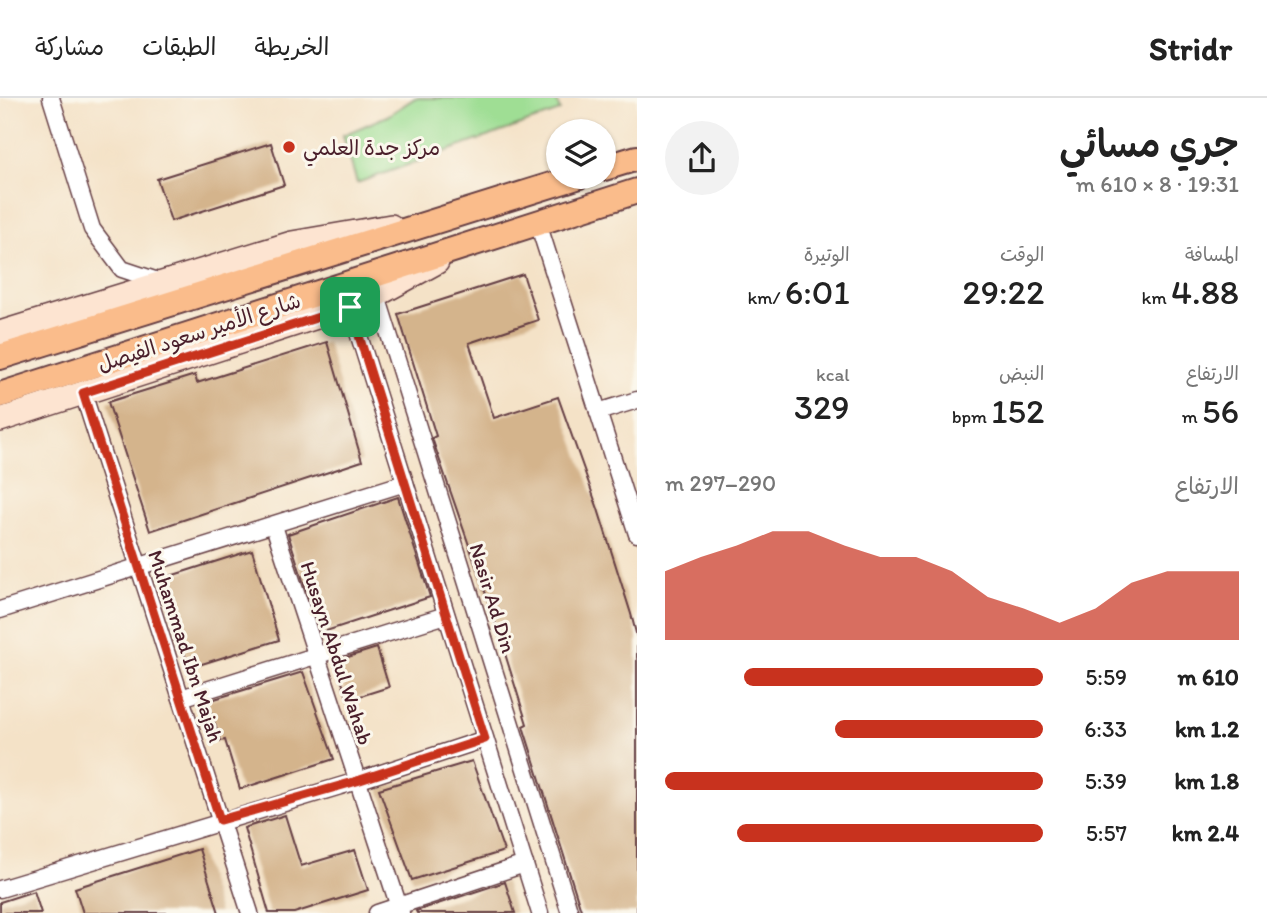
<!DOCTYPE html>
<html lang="ar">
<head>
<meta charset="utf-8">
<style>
	:root { --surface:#fff; --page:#f2f2f2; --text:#222; --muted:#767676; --line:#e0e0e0; --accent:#c8321e }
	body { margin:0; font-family:Itim,"Playpen Sans Arabic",sans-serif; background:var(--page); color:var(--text); direction:rtl; height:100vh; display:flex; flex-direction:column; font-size:26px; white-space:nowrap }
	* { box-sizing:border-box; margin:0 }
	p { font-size:23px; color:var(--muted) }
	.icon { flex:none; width:38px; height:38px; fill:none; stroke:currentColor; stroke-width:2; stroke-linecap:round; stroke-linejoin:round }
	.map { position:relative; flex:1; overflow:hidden; direction:ltr }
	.sheet { display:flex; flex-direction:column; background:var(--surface); width:630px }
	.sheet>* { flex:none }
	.fabs { position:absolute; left:546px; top:21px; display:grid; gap:14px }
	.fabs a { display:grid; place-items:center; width:70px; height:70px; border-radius:50%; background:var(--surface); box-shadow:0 2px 5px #0004; font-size:35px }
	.pin { position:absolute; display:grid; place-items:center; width:60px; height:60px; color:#fff; margin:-30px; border-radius:14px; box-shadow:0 4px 10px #0006 }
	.round { display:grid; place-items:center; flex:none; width:74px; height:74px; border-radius:37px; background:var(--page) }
	.overview { display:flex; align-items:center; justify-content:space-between; height:119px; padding:0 28px }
	h1 { font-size:38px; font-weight:600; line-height:52px }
	.metrics { display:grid; grid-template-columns:repeat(3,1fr); gap:10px; height:119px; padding:7px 28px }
	.metrics div { display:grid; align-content:center }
	.metrics b { font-size:35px; font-weight:600 }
	.metrics small { font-size:19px; font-weight:400 }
	.metrics p { font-size:19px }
	.chart { height:196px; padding:14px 28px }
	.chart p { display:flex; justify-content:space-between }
	.chart svg { width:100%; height:126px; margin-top:7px; fill:var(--accent); opacity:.7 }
	ul { padding:0 28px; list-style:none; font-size:23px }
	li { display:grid; grid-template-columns:112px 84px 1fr; align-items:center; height:52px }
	li i { height:18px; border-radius:9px; background:var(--accent) }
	header { display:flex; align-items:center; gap:42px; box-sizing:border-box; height:98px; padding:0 35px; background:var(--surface); border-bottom:2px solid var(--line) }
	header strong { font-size:33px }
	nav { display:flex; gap:38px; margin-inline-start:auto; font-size:24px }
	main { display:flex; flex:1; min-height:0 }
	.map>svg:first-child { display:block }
	.green { fill:#9fde94; stroke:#747e60; stroke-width:2 }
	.building { fill:#d4b48c }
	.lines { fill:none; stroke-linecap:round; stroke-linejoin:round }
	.street-casing { stroke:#643c42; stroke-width:19 }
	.secondary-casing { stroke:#643c42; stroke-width:26 }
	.primary-casing { stroke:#643c42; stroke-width:28 }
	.street { stroke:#fff; stroke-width:16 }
	.secondary { stroke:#fde4d1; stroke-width:23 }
	.primary { stroke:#fabc8b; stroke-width:24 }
	.route-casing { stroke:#fff; stroke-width:14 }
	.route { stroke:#c8321e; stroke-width:9 }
	.poi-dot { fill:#c8321e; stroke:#fbf7ec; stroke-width:2.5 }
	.labels { text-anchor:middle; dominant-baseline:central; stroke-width:6; stroke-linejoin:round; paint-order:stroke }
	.poi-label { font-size:21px; fill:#4a1f2b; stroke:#fbf7ec; text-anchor:start }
	.street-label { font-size:21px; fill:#4a1f2b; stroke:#fbf7ec }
</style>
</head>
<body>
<header>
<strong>Stridr</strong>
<nav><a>الخريطة</a><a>الطبقات</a><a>مشاركة</a></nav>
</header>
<main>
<section class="sheet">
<div class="overview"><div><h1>جري مسائي</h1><p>19:31 · 8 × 610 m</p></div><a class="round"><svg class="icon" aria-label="share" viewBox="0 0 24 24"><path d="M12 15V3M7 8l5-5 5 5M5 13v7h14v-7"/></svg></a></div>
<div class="metrics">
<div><p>المسافة</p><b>4.88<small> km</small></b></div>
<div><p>الوقت</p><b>29:22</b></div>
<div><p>الوتيرة</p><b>6:01<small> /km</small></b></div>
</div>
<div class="metrics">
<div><p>الارتفاع</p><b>56<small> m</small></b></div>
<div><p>النبض</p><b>152<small> bpm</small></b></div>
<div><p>kcal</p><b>329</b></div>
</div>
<div class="chart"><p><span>الارتفاع</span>290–297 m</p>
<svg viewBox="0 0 160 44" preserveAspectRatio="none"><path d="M0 44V20L10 15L20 11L30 6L40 6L50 11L60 15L70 15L80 20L90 29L100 33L110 38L120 33L130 24L140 20L150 20L160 20V44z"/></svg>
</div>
<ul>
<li><b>610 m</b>5:59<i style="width:79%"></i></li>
<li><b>1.2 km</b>6:33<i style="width:55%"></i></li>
<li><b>1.8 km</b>5:39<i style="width:100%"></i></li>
<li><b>2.4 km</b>5:57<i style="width:81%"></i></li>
</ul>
</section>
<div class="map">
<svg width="637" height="815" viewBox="0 0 637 815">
	<rect width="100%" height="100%" fill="#fbf7ec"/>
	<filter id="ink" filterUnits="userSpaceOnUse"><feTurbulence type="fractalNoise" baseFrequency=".0143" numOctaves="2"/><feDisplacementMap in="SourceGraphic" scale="14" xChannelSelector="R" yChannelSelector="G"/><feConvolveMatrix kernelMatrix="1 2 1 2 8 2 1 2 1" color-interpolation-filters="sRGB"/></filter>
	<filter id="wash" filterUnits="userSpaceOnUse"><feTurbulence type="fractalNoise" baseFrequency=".00686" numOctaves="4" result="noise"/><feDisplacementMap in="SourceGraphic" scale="28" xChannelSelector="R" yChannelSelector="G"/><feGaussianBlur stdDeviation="1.57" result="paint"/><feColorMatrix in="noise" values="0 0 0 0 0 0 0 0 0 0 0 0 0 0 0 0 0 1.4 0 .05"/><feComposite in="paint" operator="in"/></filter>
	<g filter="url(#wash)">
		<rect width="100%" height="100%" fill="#f4e2c7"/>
		<path class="green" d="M 415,0 L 556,0 L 560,13 L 357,85 L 343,37 L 387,18 Z"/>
		<g id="blocks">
			<g class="building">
				<path d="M 271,45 L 284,87 L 171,123 L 157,81 Z"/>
				<path d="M 523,176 L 538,222 L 469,245 L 494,320 L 558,299 L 598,411 L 631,516 L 637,539 L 637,815 L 582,815 L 523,628 L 527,626 L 491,511 L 432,340 L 436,338 L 398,216 Z"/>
				<path d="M 327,244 L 362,363 L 150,433 L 108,304 L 195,277 L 197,285 Z"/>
				<path d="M 398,399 L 430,499 L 320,535 L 288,436 Z"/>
				<path d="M 252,452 L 279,542 L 189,570 L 161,481 Z"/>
				<path d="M 377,550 L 389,589 L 348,602 L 335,563 Z"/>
				<path d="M 303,574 L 334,661 L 240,691 L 225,642 L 220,643 L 208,603 Z"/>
				<path d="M 472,663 L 504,753 L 412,782 L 379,691 Z"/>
				<path d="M 285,717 L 301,768 L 355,752 L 368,792 L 294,815 L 269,815 L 244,730 Z"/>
				<path d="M 199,751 L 219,815 L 83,815 L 75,790 Z"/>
				<path d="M 505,784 L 515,815 L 417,815 L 416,813 Z"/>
				<path d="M 34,793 L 41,815 L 0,815 L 0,804 Z"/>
			</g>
		</g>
	</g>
	<g filter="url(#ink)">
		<use href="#blocks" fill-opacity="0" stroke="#643c42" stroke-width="2"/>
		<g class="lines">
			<g class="street-casing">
				<g id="street">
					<path d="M 51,0 L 92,131 L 122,171 L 164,185"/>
					<path d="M 538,125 L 637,436"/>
					<path d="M 377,198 L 570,815"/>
					<path d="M 350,209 L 540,815"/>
					<path d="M 83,295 L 250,815"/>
					<path d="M 598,314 L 637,302"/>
					<path d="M 274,428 L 401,815"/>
					<path d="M 0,512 L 405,385"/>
					<path d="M 181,600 L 446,517"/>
					<path d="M 0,791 L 357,683 L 485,641"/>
					<path d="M 377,815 L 525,766"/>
				</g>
			</g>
			<g class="secondary-casing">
				<g id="secondary">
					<path d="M 0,235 L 292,145 L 391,128"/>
					<path d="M 0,322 L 366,203 L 437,164"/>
				</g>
			</g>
			<g class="primary-casing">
				<g id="primary">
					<path d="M 604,70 L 637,60"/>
					<path d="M 0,259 L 577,79"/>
					<path d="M 0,297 L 637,93"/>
				</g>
			</g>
			<use href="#street" class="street"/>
			<use href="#secondary" class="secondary"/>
			<use href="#primary" class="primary"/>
		</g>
	</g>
	<g class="lines" filter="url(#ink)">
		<g class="route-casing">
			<path id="route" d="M 350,209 L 485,641 L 357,683 L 220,722 L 83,295 Z"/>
		</g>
		<use href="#route" class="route"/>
	</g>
	<circle class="poi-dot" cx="289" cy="49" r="7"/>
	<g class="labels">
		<g class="poi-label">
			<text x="303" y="49">مركز جدة العلمي</text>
		</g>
		<g class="street-label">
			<text transform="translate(199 234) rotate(-18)">شارع الأمير سعود الفيصل</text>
			<text transform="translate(493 500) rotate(73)">Nasir Ad Din</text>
			<text transform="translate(186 548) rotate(72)">Muhammad Ibn Majah</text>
			<text transform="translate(337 555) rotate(72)">Husayn Abdul Wahab</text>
		</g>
	</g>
</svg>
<div class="fabs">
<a><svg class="icon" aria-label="layers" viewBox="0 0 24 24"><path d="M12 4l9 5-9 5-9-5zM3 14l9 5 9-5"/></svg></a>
</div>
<div class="pin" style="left:350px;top:209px;background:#1e9e55"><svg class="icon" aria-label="arrive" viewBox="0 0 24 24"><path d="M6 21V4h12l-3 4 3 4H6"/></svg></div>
</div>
</main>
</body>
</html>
